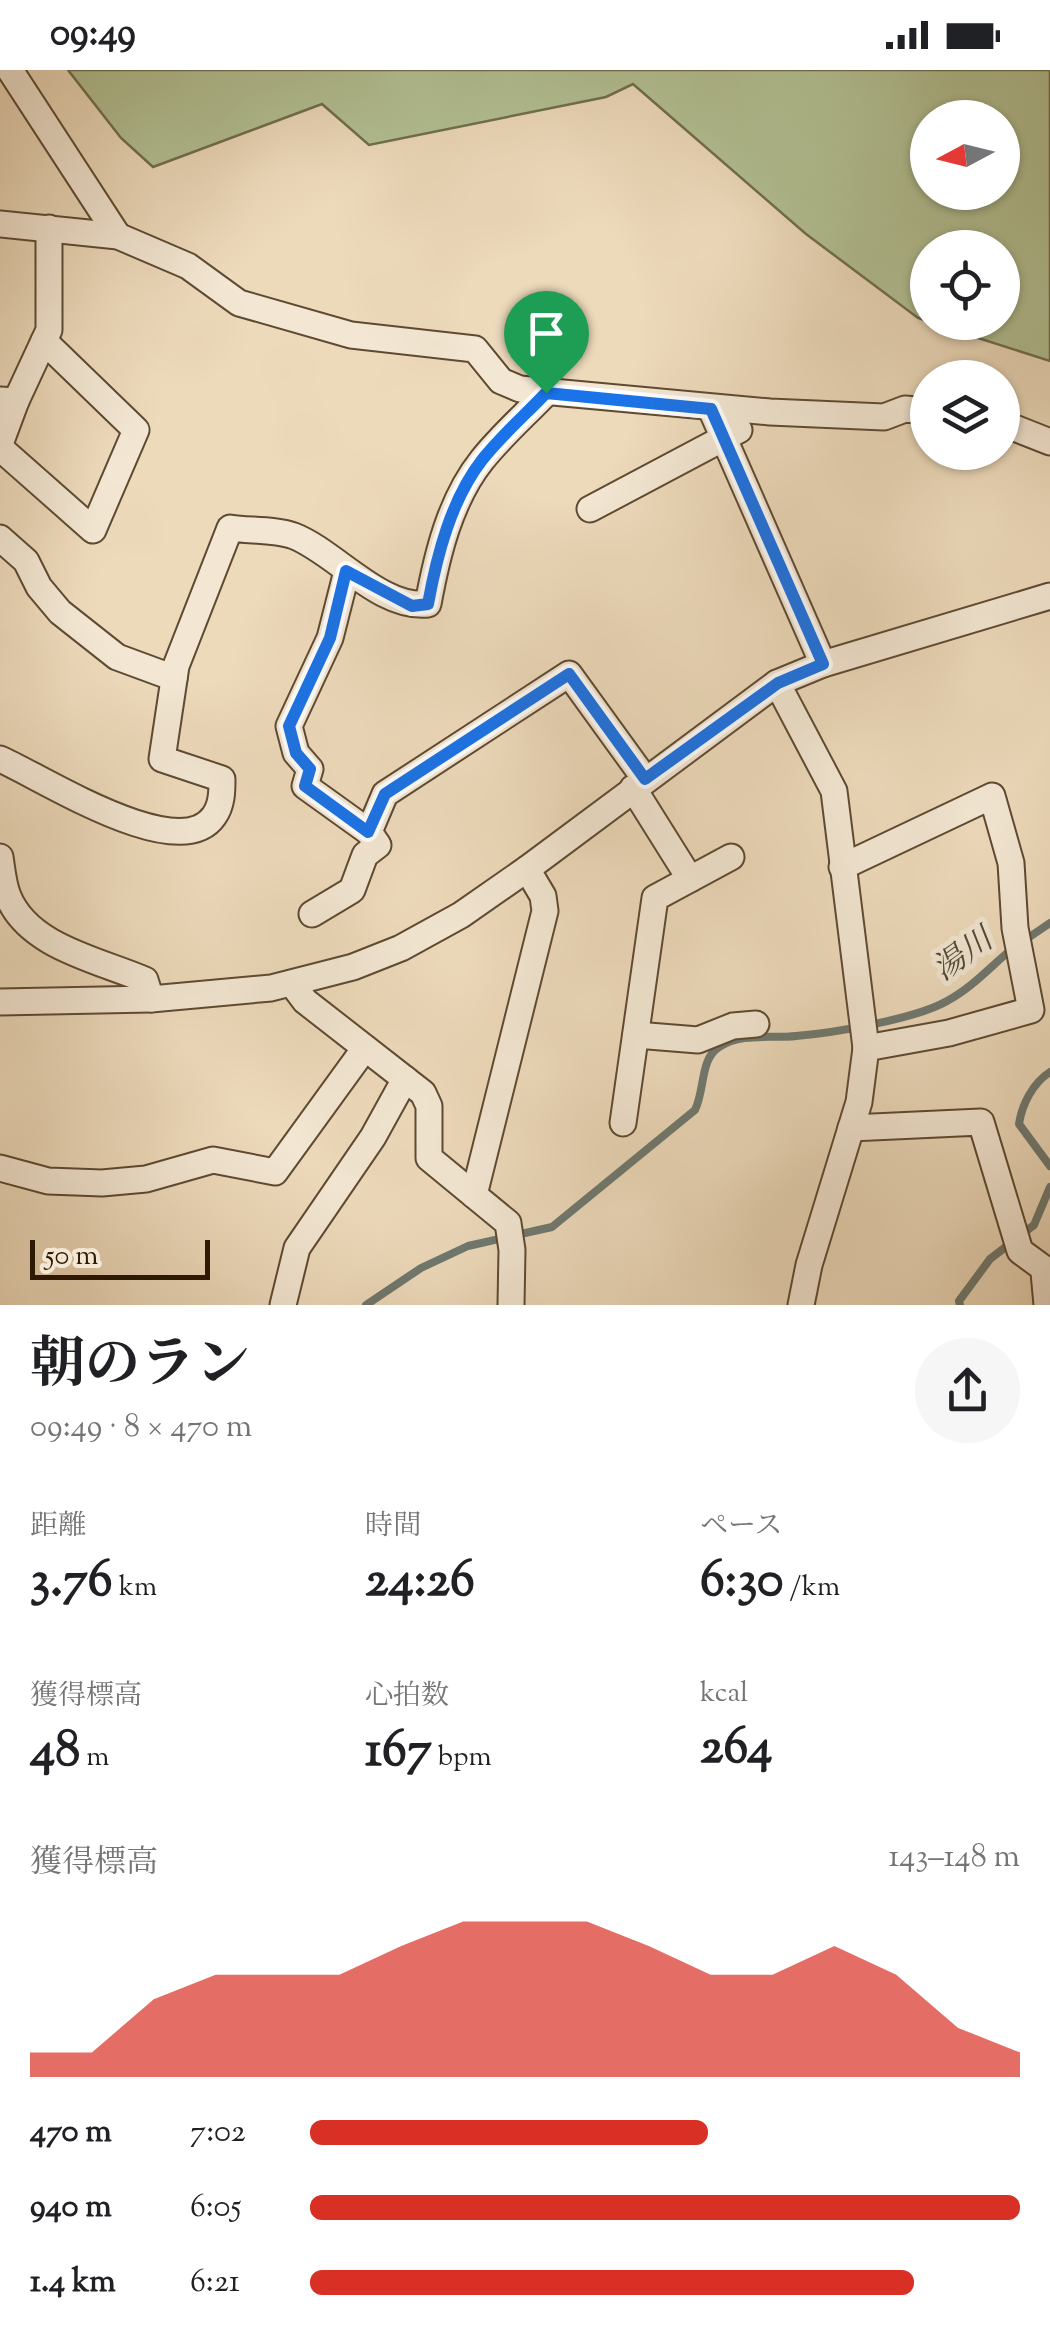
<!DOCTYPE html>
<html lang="ja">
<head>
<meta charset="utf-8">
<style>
	:root { --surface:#fff; --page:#f6f6f6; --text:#202124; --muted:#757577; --accent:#d93025 }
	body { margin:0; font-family:"Sorts Mill Goudy","Noto Serif JP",serif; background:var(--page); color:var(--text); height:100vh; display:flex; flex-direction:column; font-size:38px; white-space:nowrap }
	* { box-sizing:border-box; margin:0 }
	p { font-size:32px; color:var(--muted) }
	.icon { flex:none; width:55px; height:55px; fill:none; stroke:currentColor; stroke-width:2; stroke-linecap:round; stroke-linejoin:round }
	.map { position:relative; height:1235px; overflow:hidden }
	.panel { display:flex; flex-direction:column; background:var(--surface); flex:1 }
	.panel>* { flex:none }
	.needle { width:65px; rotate:263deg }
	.fabs { position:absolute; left:910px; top:30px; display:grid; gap:20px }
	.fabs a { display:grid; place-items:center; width:110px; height:110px; border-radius:50%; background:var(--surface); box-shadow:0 2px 8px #0004; font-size:50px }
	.scale { position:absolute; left:30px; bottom:25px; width:180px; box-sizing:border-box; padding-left:10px; border:5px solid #2e1a04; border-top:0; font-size:28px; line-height:35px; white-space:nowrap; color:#2e1a04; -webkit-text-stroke:8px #f3e7d3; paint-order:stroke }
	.pin { position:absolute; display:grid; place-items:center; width:85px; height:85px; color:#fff; margin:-102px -42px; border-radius:50% 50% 50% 0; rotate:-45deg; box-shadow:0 0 10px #0007 }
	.pin .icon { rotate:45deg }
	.round { display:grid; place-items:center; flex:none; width:105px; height:105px; border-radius:52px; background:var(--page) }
	.summary { display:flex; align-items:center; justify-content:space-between; height:170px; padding:0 30px }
	h1 { font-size:55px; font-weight:700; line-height:75px }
	.figures { display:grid; grid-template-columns:repeat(3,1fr); gap:15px; height:170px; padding:10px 30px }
	.figures div { display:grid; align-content:center }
	.figures b { font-size:50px; font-weight:700 }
	.figures small { font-size:28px; font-weight:400 }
	.figures p { font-size:28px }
	.chart { height:280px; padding:20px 30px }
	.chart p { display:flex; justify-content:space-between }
	.chart svg { width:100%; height:180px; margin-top:10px; fill:var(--accent); opacity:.7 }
	ul { padding:0 30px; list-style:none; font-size:32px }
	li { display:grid; grid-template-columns:160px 120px 1fr; align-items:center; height:75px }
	li i { height:25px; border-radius:12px; background:var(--accent) }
	.status { display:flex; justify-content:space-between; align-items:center; height:70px; padding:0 50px; background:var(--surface); direction:ltr }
	.status svg { height:28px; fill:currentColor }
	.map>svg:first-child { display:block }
	.green { fill:#b2c194; stroke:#706e4c; stroke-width:2.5; fill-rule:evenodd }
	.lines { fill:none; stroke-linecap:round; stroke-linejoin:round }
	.stream { stroke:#6f7970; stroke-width:8 }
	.minor-casing { stroke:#5e4a32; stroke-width:29 }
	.minor { stroke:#f3e7d3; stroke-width:25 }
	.route-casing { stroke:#fff; stroke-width:20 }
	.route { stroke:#1a73e8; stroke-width:12 }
	.labels { text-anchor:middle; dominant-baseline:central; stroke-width:10; stroke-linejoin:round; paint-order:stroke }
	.water-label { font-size:32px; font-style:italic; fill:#4f4a3a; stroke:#f3e7d3 }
</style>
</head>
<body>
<div class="status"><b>09:49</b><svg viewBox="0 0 49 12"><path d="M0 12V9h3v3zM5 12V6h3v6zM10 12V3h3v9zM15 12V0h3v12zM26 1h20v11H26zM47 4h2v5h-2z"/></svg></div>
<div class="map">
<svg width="1050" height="1235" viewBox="0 0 1050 1235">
	<rect width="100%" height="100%" fill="#eddabb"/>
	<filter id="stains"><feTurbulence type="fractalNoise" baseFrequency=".002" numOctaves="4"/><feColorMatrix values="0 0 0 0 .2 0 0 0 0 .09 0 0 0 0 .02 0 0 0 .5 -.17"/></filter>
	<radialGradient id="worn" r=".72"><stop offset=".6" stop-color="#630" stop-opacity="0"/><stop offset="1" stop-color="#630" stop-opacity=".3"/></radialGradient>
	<path class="green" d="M 68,0 L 1050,0 L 1050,291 L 931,253 L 1002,252 L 1002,178 L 928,178 L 927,251 L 918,248 L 806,164 L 633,14 L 606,27 L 369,75 L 322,34 L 153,97 L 121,68 ZM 928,48 L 1002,48 L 1002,122 L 928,122 Z"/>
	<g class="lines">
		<g class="stream">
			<path d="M 1025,870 L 1050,853"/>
			<path d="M 1050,1002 C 1033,1013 1022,1034 1019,1054 L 1050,1096"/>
			<path d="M 366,1235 L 421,1198 L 468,1176 L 552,1157 L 695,1040 C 705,1020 700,989 719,977 C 742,962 771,969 796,966 C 833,963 916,949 947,931 C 973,917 991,896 1013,878"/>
			<path d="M 960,1235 L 959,1231 L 990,1189 L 1034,1155 L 1050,1117"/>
		</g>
		<g class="minor-casing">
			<g id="minor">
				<path d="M 10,0 L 118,166"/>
				<path d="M 0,154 L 118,166 L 188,196 L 239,233 L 351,265 L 475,279 L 501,311 L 520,319 L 770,342 L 884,347 L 905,339 L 928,341"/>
				<path d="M 0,330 L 16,331 L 49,260 L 49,158"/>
				<path d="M 711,339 L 823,594"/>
				<path d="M 1002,353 L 1050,372"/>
				<path d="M 0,374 L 16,331"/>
				<path d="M 0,378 L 93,460 L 136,360 L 44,271"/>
				<path d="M 590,439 L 739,360"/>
				<path d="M 0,468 L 26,491 L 39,517 L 60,542 L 117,587 L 174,608"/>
				<path d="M 347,501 L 330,568 L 289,656 L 296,683 L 310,699 L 305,716 L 369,762"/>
				<path d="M 777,613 L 834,721 L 866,978 L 859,1032 L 809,1195 L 801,1235"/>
				<path d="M 0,689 C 40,706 179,797 214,746 C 222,735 222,721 222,709 L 162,689 L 176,596 L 230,458 C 249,461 275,459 294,466 C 335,482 380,539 428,534 C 437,485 450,430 482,390 C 501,366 525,345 546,323"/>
				<path d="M 633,718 L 690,809"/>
				<path d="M 0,787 C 2,799 3,814 8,826 C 28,877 99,890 145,910 L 151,929"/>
				<path d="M 842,797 L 992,726 L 1011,793 L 1015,858 L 1031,940 L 949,963 L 866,978"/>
				<path d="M 312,844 L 352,820 L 365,785 L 378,775 L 369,762 L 385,724 L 569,604 L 645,709"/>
				<path d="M 293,915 L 305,931 L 423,1023 L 429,1036 L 429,1088 L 508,1153 L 512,1180 L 511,1235"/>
				<path d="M 0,932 L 151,929 L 271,918 L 353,897 L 401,878 L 461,845 L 527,799 L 777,613 L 823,594 L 1050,526"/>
				<path d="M 636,965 L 698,970 L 733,956 L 756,954"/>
				<path d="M 623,1053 L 655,828 L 731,787"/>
				<path d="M 851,1058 L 981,1052 L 1020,1181 L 1050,1203"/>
				<path d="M 0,1098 L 48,1111 L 102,1113 L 146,1109 L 213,1090 L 275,1102 L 365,978"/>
				<path d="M 474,1125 L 545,841 L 543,826 L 527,799"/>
				<path d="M 1044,1202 L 1047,1235"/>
				<path d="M 283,1235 L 297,1178 L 373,1067 L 405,1009"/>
			</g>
		</g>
		<use href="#minor" class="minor"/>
	</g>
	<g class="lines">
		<g class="route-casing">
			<path id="route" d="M 546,323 L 711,339 L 823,594 L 778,613 L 645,709 L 569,604 L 385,724 L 368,762 L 305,716 L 310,699 L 296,683 L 289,656 L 330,568 L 346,501 L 412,536 L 428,534 C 437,485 451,430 482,390 C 501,366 525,345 546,323 Z"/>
		</g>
		<use href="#route" class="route"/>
	</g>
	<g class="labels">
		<g class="water-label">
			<text transform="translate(964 886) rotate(-36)">湯川</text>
		</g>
	</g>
	<rect width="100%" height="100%" filter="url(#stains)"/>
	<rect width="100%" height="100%" fill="url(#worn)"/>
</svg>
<div class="fabs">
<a><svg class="needle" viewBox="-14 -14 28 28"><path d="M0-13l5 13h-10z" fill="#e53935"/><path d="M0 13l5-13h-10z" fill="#757577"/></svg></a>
<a><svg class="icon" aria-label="locate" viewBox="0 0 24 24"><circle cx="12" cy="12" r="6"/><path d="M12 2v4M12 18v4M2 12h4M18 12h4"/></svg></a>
<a><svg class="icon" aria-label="layers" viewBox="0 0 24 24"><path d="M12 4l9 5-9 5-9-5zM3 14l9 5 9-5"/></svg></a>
</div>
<div class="scale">50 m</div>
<div class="pin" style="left:546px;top:323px;background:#1e9e55"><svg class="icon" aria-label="arrive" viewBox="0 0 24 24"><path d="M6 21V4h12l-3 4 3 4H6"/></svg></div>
</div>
<section class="panel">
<div class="summary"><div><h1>朝のラン</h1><p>09:49 · 8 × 470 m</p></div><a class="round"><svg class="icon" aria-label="share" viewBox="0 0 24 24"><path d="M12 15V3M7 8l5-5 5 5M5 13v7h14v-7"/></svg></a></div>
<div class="figures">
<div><p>距離</p><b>3.76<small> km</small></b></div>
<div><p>時間</p><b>24:26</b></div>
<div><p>ペース</p><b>6:30<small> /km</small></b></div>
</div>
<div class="figures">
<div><p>獲得標高</p><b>48<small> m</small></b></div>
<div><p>心拍数</p><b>167<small> bpm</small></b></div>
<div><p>kcal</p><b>264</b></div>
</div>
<div class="chart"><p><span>獲得標高</span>143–148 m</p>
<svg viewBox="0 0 160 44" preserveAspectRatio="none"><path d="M0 44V38L10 38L20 25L30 19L40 19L50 19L60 12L70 6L80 6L90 6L100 12L110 19L120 19L130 12L140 19L150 32L160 38V44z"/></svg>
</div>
<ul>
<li><b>470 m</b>7:02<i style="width:56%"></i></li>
<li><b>940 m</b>6:05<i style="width:100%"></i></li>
<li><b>1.4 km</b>6:21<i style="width:85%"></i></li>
</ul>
</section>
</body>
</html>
